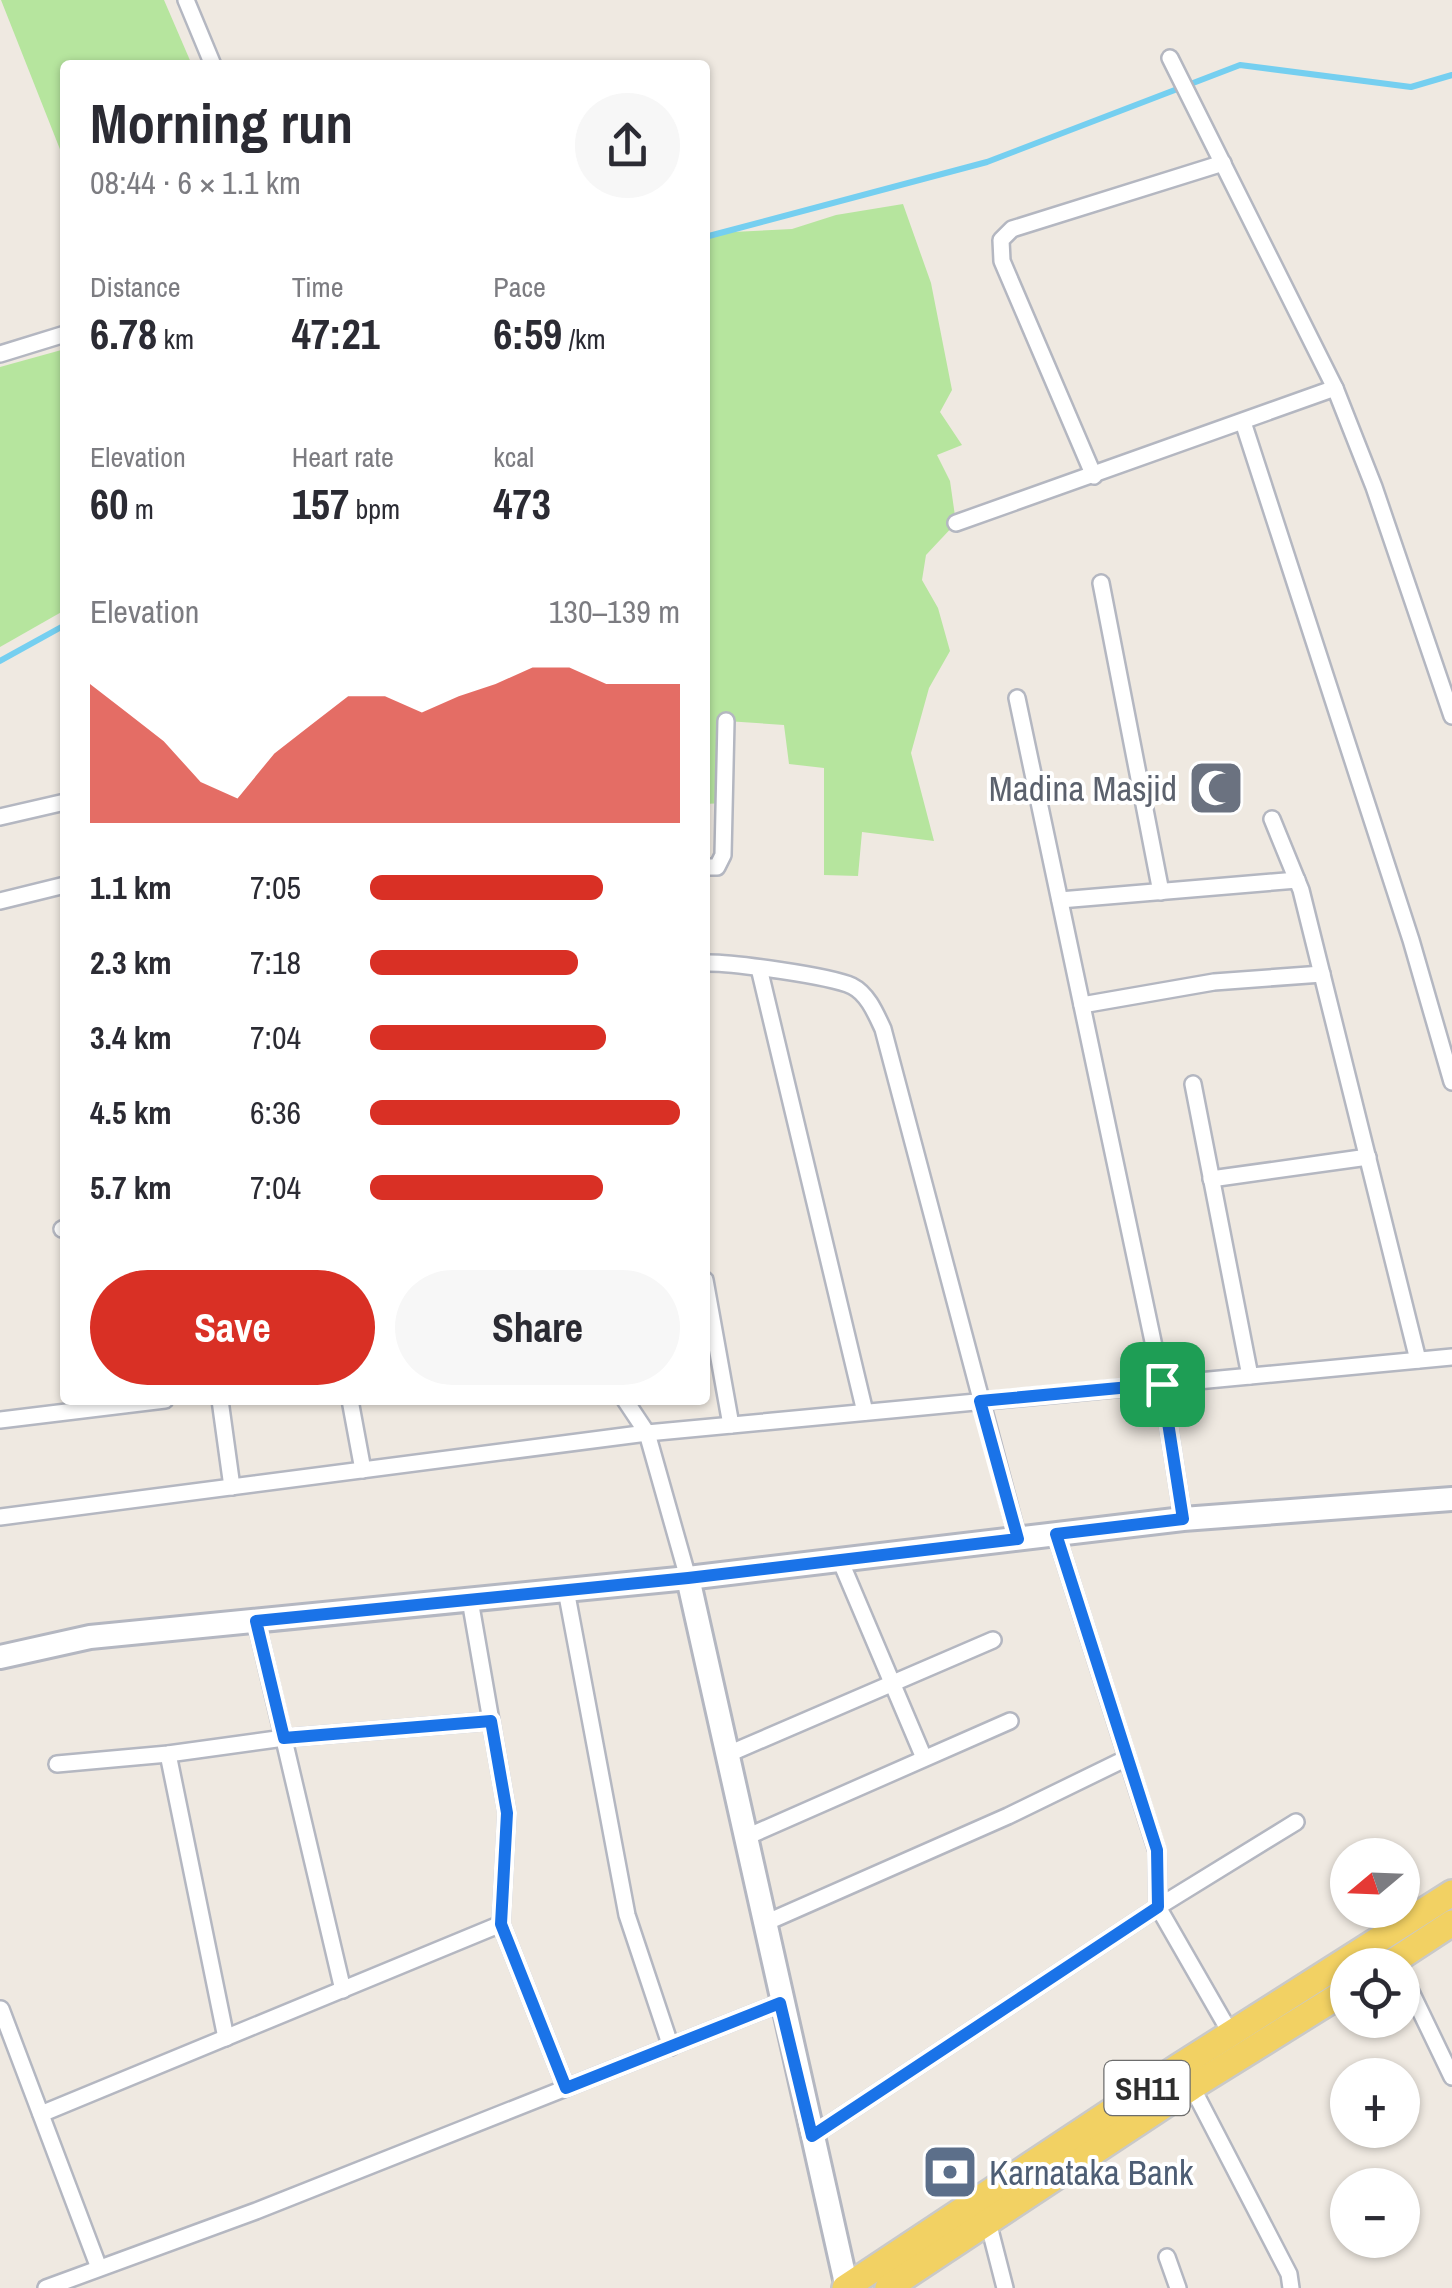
<!DOCTYPE html>
<html lang="en">
<head>
<meta charset="utf-8">
<style>
	:root { --surface:#fff; --page:#f7f7f7; --text:#2b2b33; --muted:#7c7c81; --accent:#d93025 }
	body { margin:0; font-family:"Archivo Narrow",sans-serif; background:var(--page); color:var(--text); height:100vh; display:flex; flex-direction:column; font-size:38px; white-space:nowrap }
	* { box-sizing:border-box; margin:0 }
	p { font-size:32px; color:var(--muted) }
	.icon { flex:none; width:55px; height:55px; fill:none; stroke:currentColor; stroke-width:2; stroke-linecap:round; stroke-linejoin:round }
	.map { position:relative; flex:1; overflow:hidden }
	.side { position:absolute; left:60px; top:60px; width:650px; height:1345px; display:flex; flex-direction:column; background:var(--surface); border-radius:10px; box-shadow:0 2px 8px #0004 }
	.side>* { flex:none }
	.needle { width:65px; rotate:251deg }
	.tools { position:absolute; left:1330px; top:1838px; display:grid; gap:20px }
	.tools a { display:grid; place-items:center; width:90px; height:90px; border-radius:50%; background:var(--surface); box-shadow:0 2px 8px #0004; font-size:50px }
	.pin { position:absolute; display:grid; place-items:center; width:85px; height:85px; color:#fff; margin:-42px; border-radius:20px; box-shadow:0 5px 15px #0006 }
	.round { display:grid; place-items:center; flex:none; width:105px; height:105px; border-radius:52px; background:var(--page) }
	.head { display:flex; align-items:center; justify-content:space-between; height:170px; padding:0 30px }
	h1 { font-size:55px; font-weight:700; line-height:75px }
	.metrics { display:grid; grid-template-columns:repeat(3,1fr); gap:15px; height:170px; padding:10px 30px }
	.metrics div { display:grid; align-content:center }
	.metrics b { font-size:42px; font-weight:700 }
	.metrics small { font-size:28px; font-weight:400 }
	.metrics p { font-size:28px }
	.chart { height:280px; padding:20px 30px }
	.chart p { display:flex; justify-content:space-between }
	.chart svg { width:100%; height:180px; margin-top:10px; fill:var(--accent); opacity:.7 }
	.primary-button { display:flex; gap:20px; margin-top:auto; padding:20px 30px }
	.primary-button a { flex:1; height:115px; border-radius:60px; background:var(--accent); color:#fff; font-size:40px; font-weight:700; line-height:115px; text-align:center }
	.primary-button a+a { background:var(--page); color:var(--text) }
	ul { padding:0 30px; list-style:none; font-size:32px }
	li { display:grid; grid-template-columns:160px 120px 1fr; align-items:center; height:75px }
	li i { height:25px; border-radius:12px; background:var(--accent) }
	.map>svg:first-child { display:block }
	.green { fill:#b6e59e }
	.lines { fill:none; stroke-linecap:round; stroke-linejoin:round }
	.stream { stroke:#75cff0; stroke-width:6 }
	.street-casing { stroke:#b4b7c1; stroke-width:20 }
	.secondary-casing { stroke:#b4b7c1; stroke-width:28 }
	.primary-casing { stroke:#c9c9c9; stroke-width:30 }
	.street { stroke:#fff; stroke-width:15 }
	.secondary { stroke:#fff; stroke-width:22 }
	.primary { stroke:#f2d163; stroke-width:25 }
	.route-casing { stroke:#fff; stroke-width:20 }
	.route { stroke:#1a73e8; stroke-width:12 }
	.labels { text-anchor:middle; dominant-baseline:central; stroke-width:8; stroke-linejoin:round; paint-order:stroke }
	.shield { fill:#fff; stroke:#6d6d6d; stroke-width:2.5 }
	.shield-label { font-size:32px; font-weight:bold; fill:#2e2e2e }
	.worship-label { font-size:35px; fill:#5b616d; stroke:#fff; text-anchor:end }
	.service-label { font-size:35px; fill:#4e5e75; stroke:#fff; text-anchor:start }
</style>
</head>
<body>
<div class="map">
<svg width="1452" height="2288" viewBox="0 0 1452 2288">
	<rect width="100%" height="100%" fill="#efe9e1"/>
	<g class="green">
		<path d="M 1,0 L 164,0 L 192,65 L 65,65 L 65,162 Z"/>
		<path d="M 903,204 L 931,283 L 952,390 L 940,412 L 962,445 L 937,455 L 950,481 L 956,523 L 926,555 L 922,580 L 938,608 L 950,651 L 929,688 L 911,753 L 934,841 L 862,832 L 858,876 L 824,875 L 824,768 L 789,764 L 784,725 L 726,721 L 724,803 L 705,804 L 705,239 L 711,233 L 792,229 L 836,215 Z"/>
		<path d="M 65,349 L 65,610 L 0,647 L 0,367 Z"/>
	</g>
	<g class="lines">
		<g class="stream">
			<path d="M 705,237 L 987,162 L 1240,65 L 1411,87 L 1452,75"/>
			<path d="M 0,661 L 65,625"/>
		</g>
		<g class="street-casing">
			<g id="street">
				<path d="M 186,0 L 213,65"/>
				<path d="M 1170,58 L 1335,388 L 1374,487 L 1452,716"/>
				<path d="M 0,354 L 65,334"/>
				<path d="M 1243,422 L 1411,940 L 1452,1082"/>
				<path d="M 1094,476 L 1002,261 L 1001,240 L 1012,229 L 1223,163"/>
				<path d="M 956,523 L 1335,388"/>
				<path d="M 1101,583 L 1161,892"/>
				<path d="M 1017,698 L 1162,1384 L 1183,1519"/>
				<path d="M 0,817 L 65,802"/>
				<path d="M 1272,819 L 1301,890 L 1418,1360"/>
				<path d="M 705,867 L 717,867 L 723,855 L 726,721"/>
				<path d="M 1060,900 L 1297,880"/>
				<path d="M 0,901 L 65,885"/>
				<path d="M 705,963 C 730,962 831,976 852,986 C 868,994 876,1014 883,1029 L 1018,1539"/>
				<path d="M 759,968 L 865,1412"/>
				<path d="M 1082,1005 L 1214,982 L 1322,974"/>
				<path d="M 1193,1084 L 1250,1376"/>
				<path d="M 1211,1179 L 1368,1157"/>
				<path d="M 62,1229 L 65,1228"/>
				<path d="M 705,1280 L 731,1425"/>
				<path d="M 220,1400 L 232,1487"/>
				<path d="M 350,1400 L 363,1470"/>
				<path d="M 625,1400 L 647,1433 L 688,1578"/>
				<path d="M 0,1420 L 165,1400"/>
				<path d="M 0,1517 L 647,1433 L 1452,1357"/>
				<path d="M 1056,1534 L 1157,1851 L 1158,1907 L 1231,2034"/>
				<path d="M 840,1560 L 924,1758"/>
				<path d="M 566,1590 L 627,1915 L 671,2047"/>
				<path d="M 470,1600 L 507,1813 L 501,1924 L 566,2088"/>
				<path d="M 256,1621 L 343,1990"/>
				<path d="M 168,1754 L 226,2038"/>
				<path d="M 726,1755 L 993,1640"/>
				<path d="M 57,1764 L 168,1754 L 284,1738 L 491,1721"/>
				<path d="M 744,1838 L 1010,1721"/>
				<path d="M 763,1924 L 1008,1816 L 1127,1758"/>
				<path d="M 1402,1973 L 1452,2077"/>
				<path d="M 1,2009 L 99,2268"/>
				<path d="M 1192,2087 L 1289,2274 L 1291,2288"/>
				<path d="M 41,2114 L 501,1924"/>
				<path d="M 812,2136 L 1158,1907 L 1296,1822"/>
				<path d="M 986,2214 L 1005,2288"/>
				<path d="M 1167,2257 L 1178,2288"/>
				<path d="M 46,2288 L 256,2211 L 780,2003"/>
			</g>
		</g>
		<g class="secondary-casing">
			<g id="secondary">
				<path d="M 688,1578 L 847,2288"/>
				<path d="M 0,1657 L 90,1637 L 688,1578 L 1183,1519 L 1452,1499"/>
			</g>
		</g>
		<g class="primary-casing">
			<g id="primary">
				<path d="M 1388,1965 L 1452,1923"/>
				<path d="M 845,2288 L 1178,2067 L 1452,1893"/>
				<path d="M 888,2288 L 1192,2087 L 1348,1990"/>
			</g>
		</g>
		<use href="#street" class="street"/>
		<use href="#secondary" class="secondary"/>
		<use href="#primary" class="primary"/>
	</g>
	<g class="lines">
		<g class="route-casing">
			<path id="route" d="M 1162,1384 L 1183,1519 L 1056,1534 L 1157,1850 L 1158,1907 L 812,2136 L 780,2003 L 566,2088 L 501,1924 L 507,1813 L 491,1721 L 284,1738 L 256,1621 L 688,1578 L 1018,1539 L 980,1401 Z"/>
		</g>
		<use href="#route" class="route"/>
	</g>
	<defs>
		<g id="mosque-square" transform="scale(2.875)"><rect x="-9" y="-9" width="18" height="18" rx="4" fill="#6b7280" stroke="#fff"/><path d="M3.5-4.9A6 6 0 1 0 3.5 4.9A5 5 0 1 1 3.5-4.9Z" fill="#fff"/></g>
		<g id="bank-square" transform="scale(2.875)"><rect x="-9" y="-9" width="18" height="18" rx="4" fill="#5c6f8a" stroke="#fff"/><path d="M-6-4H6V4H-6ZM0-2.3a2.3 2.3 0 1 0 0 4.6a2.3 2.3 0 1 0 0-4.6Z" fill="#fff"/></g>
	</defs>
	<g fill-rule="evenodd">
		<use href="#mosque-square" x="1216" y="788"/>
		<use href="#bank-square" x="950" y="2172"/>
	</g>
	<g class="labels">
		<rect class="shield" x="1104.5" y="2061" width="85" height="54" rx="8"/>
		<g class="shield-label">
			<text x="1147" y="2088">SH11</text>
		</g>
		<g class="worship-label">
			<text x="1177" y="788">Madina Masjid</text>
		</g>
		<g class="service-label">
			<text x="989" y="2172">Karnataka Bank</text>
		</g>
	</g>
</svg>
<div class="tools">
<a><svg class="needle" viewBox="-14 -14 28 28"><path d="M0-13l5 13h-10z" fill="#e53935"/><path d="M0 13l5-13h-10z" fill="#7c7c81"/></svg></a>
<a><svg class="icon" aria-label="locate" viewBox="0 0 24 24"><circle cx="12" cy="12" r="6"/><path d="M12 2v4M12 18v4M2 12h4M18 12h4"/></svg></a>
<a>+</a>
<a>−</a>
</div>
<div class="pin" style="left:1162px;top:1384px;background:#1e9e55"><svg class="icon" aria-label="arrive" viewBox="0 0 24 24"><path d="M6 21V4h12l-3 4 3 4H6"/></svg></div>
<section class="side">
<div class="head"><div><h1>Morning run</h1><p>08:44 · 6 × 1.1 km</p></div><a class="round"><svg class="icon" aria-label="share" viewBox="0 0 24 24"><path d="M12 15V3M7 8l5-5 5 5M5 13v7h14v-7"/></svg></a></div>
<div class="metrics">
<div><p>Distance</p><b>6.78<small> km</small></b></div>
<div><p>Time</p><b>47:21</b></div>
<div><p>Pace</p><b>6:59<small> /km</small></b></div>
</div>
<div class="metrics">
<div><p>Elevation</p><b>60<small> m</small></b></div>
<div><p>Heart rate</p><b>157<small> bpm</small></b></div>
<div><p>kcal</p><b>473</b></div>
</div>
<div class="chart"><p><span>Elevation</span>130–139 m</p>
<svg viewBox="0 0 160 44" preserveAspectRatio="none"><path d="M0 44V10L10 17L20 24L30 34L40 38L50 27L60 20L70 13L80 13L90 17L100 13L110 10L120 6L130 6L140 10L150 10L160 10V44z"/></svg>
</div>
<ul>
<li><b>1.1 km</b>7:05<i style="width:75%"></i></li>
<li><b>2.3 km</b>7:18<i style="width:67%"></i></li>
<li><b>3.4 km</b>7:04<i style="width:76%"></i></li>
<li><b>4.5 km</b>6:36<i style="width:100%"></i></li>
<li><b>5.7 km</b>7:04<i style="width:75%"></i></li>
</ul>
<div class="primary-button"><a>Save</a><a>Share</a></div>
</section>
</div>
</body>
</html>
